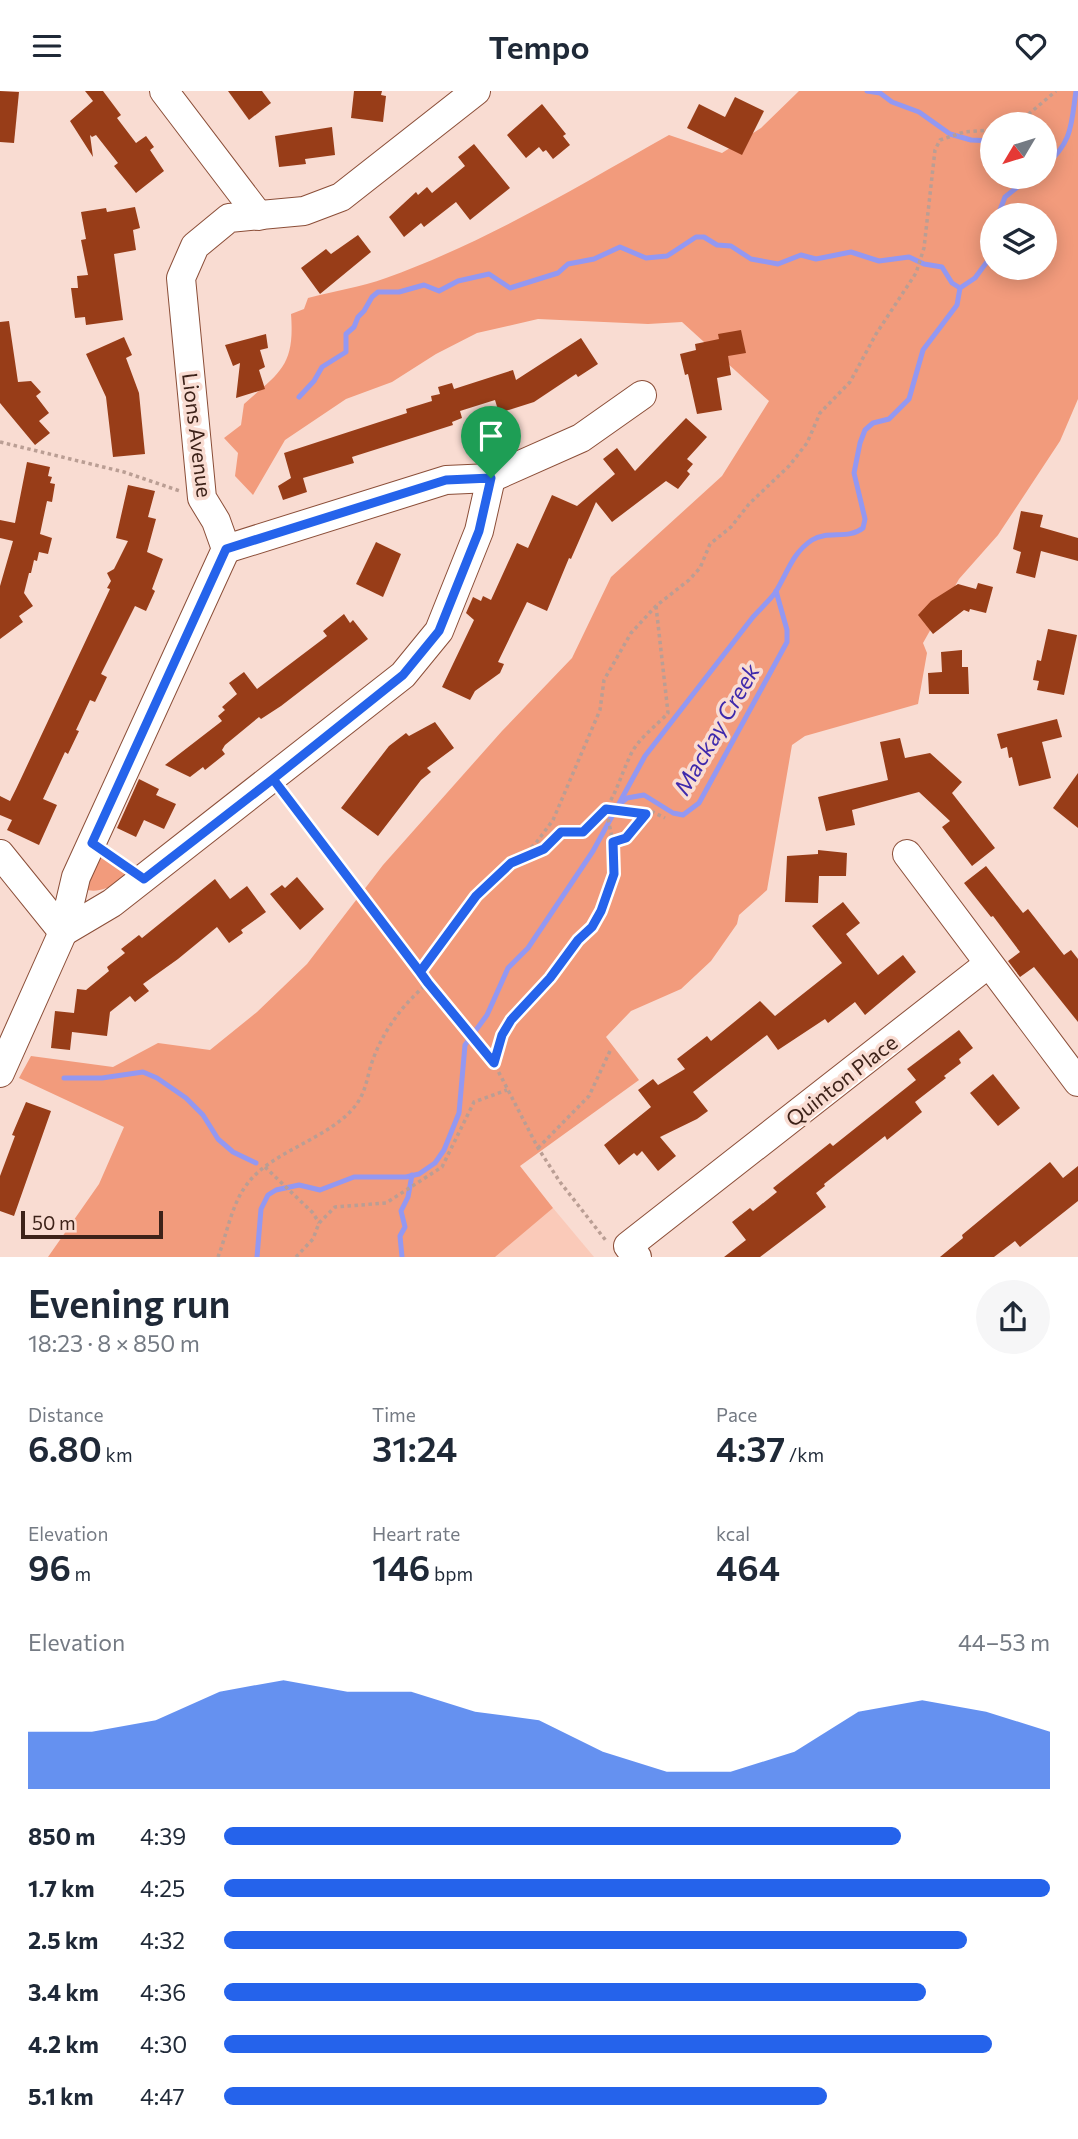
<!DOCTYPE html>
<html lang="en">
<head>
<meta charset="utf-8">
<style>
	:root { --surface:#fff; --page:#f6f6f7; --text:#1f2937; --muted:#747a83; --accent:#2563eb }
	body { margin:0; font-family:Commissioner,sans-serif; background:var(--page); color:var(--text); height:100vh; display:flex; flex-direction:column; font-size:26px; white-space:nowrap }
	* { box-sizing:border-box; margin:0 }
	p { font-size:23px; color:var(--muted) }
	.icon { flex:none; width:38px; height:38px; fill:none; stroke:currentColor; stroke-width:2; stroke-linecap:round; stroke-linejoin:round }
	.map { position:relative; height:1166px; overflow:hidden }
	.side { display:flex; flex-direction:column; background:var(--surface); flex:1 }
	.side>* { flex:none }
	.needle { width:46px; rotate:232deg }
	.controls { position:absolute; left:980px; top:21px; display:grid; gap:14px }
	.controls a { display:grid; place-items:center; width:77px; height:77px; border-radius:50%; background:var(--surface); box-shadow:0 4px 18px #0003; font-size:35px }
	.scale { position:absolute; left:21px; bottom:18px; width:142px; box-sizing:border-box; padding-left:7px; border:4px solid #3d2219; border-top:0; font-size:19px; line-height:24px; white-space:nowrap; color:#3d2219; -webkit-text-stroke:5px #f9dcd2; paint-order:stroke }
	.pin { position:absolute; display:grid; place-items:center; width:60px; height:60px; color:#fff; margin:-72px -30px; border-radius:50% 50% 50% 0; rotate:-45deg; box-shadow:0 0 7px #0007 }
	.pin .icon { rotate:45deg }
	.round { display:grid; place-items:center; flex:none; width:74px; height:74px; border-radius:37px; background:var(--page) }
	.summary { display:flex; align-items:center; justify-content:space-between; height:119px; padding:0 28px }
	h1 { font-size:38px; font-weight:600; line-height:52px }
	.stats { display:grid; grid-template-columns:repeat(3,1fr); gap:10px; height:119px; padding:7px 28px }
	.stats div { display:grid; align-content:center }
	.stats b { font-size:35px; font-weight:600 }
	.stats small { font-size:19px; font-weight:400 }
	.stats p { font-size:19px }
	.chart { height:196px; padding:14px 28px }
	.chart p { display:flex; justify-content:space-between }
	.chart svg { width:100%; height:126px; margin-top:7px; fill:var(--accent); opacity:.7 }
	ul { padding:0 28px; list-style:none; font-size:23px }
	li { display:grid; grid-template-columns:112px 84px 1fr; align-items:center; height:52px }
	li i { height:18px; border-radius:9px; background:var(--accent) }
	header { display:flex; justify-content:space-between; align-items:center; height:91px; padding:0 28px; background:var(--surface); font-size:32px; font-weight:600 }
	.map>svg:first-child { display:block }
	.built { fill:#facab9 }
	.green { fill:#f29b7c; fill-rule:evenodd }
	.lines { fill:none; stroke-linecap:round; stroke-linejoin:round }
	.stream { stroke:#9398f2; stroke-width:5 }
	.building { fill:#983d18 }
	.minor-casing { stroke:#8b4e38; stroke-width:30 }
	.path { stroke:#ba9e94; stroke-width:3.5; stroke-dasharray:3.5 3.5; stroke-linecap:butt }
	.minor { stroke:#fff; stroke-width:28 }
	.route-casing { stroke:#fff; stroke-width:14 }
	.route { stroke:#2563eb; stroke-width:9 }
	.labels { text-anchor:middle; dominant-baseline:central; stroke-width:7; stroke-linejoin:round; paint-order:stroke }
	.street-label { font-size:21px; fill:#3d2219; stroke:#f9dcd2 }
	.water-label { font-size:23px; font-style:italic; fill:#3e29ac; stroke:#f9dcd2 }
</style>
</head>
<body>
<header><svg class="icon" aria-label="menu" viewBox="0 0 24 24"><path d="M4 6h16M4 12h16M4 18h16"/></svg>Tempo<svg class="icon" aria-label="heart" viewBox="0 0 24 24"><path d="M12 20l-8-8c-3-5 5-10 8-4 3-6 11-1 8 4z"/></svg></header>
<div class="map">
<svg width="1078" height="1166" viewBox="0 0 1078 1166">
	<rect width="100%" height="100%" fill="#f9dcd2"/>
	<path class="built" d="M 553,1117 L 594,1166 L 486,1166 Z"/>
	<g class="green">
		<path d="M 799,0 L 1078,0 L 1078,308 L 1060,350 L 998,444 L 959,488 L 923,552 L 927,562 L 918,613 L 805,645 L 792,654 L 767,799 L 739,824 L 737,833 L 711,870 L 681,898 L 631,920 L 606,946 L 639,989 L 520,1075 L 553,1117 L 495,1166 L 48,1166 L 99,1093 L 124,1036 L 19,987 L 31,965 L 113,976 L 158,952 L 210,959 L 257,921 L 307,873 L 383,774 L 502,640 L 572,567 L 611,486 L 722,385 L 769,310 L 682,231 L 648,233 L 538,228 L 477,242 L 436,263 L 392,291 L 346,308 L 285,349 L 253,404 L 235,385 L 238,362 L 224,347 L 241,334 L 244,313 C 280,281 295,275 291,223 L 304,218 L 308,207 C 334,200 361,196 386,187 C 486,151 577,96 669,44 L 722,62 L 761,37 ZM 992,33 L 1045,33 L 1045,86 L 992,86 ZM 992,124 L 1045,124 L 1045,177 L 992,177 Z"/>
		<path d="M 99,751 L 139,776 C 125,788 103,805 84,798 Z"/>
	</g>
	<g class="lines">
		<g class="stream">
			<path d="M 867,0 L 880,2 L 892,11 L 919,21 L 950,43 L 971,49 L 992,50"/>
			<path d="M 1045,75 C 1073,50 1071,34 1076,0"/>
			<path d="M 998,124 L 1005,106 L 1030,86"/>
			<path d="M 299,306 L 314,290 L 322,276 L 346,261 L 346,243 L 354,236 L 358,226 L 364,220 L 372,206 L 378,201 L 399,201 L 424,194 L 439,200 L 458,190 L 489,183 L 510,197 L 558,182 L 568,173 L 594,168 L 620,156 L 646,167 L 667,165 L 696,146 L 704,146 L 717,154 L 731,155 L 751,168 L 778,173 L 801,164 L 816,168 L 851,161 L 879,170 L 909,166 L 924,173 L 942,176 L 952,192 L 960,197"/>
			<path d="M 621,712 L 627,707 L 644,704 L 673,722 L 683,724 L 699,712 L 787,551 L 787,539 L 776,500"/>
			<path d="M 64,987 L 102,987 L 143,981 L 157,987 L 186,1007 L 203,1024 L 218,1048 L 233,1061 L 256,1072"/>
			<path d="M 257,1166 L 261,1118 L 268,1104 L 276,1099 L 299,1094 L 320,1099 L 354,1086 L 406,1086 L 419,1083 L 435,1072 L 444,1059 L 459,1022 L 465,954 L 487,924 L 508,877 L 528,857 L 593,760 L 645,665 L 753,526 C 760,518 768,511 775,502 C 787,483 792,462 812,449 C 828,439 848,449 863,437 L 865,428 L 854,382 L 860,352 L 865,339 L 873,332 L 889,328 L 909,308 L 923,259 L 957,214 L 960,197 L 975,187 L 992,164"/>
			<path d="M 402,1166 L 400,1145 L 405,1136 L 401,1120 L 408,1106 L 412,1084"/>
		</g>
	</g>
	<g class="building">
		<path d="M 0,0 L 19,1 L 14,52 L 0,51 Z"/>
		<path d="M 85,0 L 103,0 L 121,24 L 117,27 L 136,52 L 146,45 L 154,56 L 150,59 L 164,80 L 136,102 L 114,75 L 118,72 L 96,44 L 92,46 L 90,44 L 93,66 L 70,30 L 93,10 Z"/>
		<path d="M 228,0 L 262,0 L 271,12 L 249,29 Z"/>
		<path d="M 354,0 L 382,0 L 381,4 L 386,5 L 383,31 L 351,27 Z"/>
		<path d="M 735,6 L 764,20 L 742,64 L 687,37 L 699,13 L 725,26 Z"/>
		<path d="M 542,13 L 566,43 L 563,45 L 570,54 L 553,68 L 546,59 L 543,61 L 539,56 L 526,67 L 507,44 Z"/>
		<path d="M 332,36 L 335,64 L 305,68 L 306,73 L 279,76 L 275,45 Z"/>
		<path d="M 474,53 L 510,97 L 470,129 L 456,111 L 424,136 L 421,132 L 404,146 L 389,126 L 416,101 L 418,104 L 427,96 L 432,102 L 465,75 L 458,66 Z"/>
		<path d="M 135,116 L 140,137 L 133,139 L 136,159 L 114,163 L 123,229 L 86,234 L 85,226 L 75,227 L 71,197 L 78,197 L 77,185 L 88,184 L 81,149 L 86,148 L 81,121 L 106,117 L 107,121 Z"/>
		<path d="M 358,144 L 371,161 L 320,203 L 301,177 L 326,158 L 331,163 Z"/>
		<path d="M 9,230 L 18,291 L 31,290 L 41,301 L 36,305 L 49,322 L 39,330 L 50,342 L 35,354 L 0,312 L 0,231 Z"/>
		<path d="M 741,239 L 746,262 L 728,265 L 731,284 L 717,287 L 722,319 L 697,323 L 688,283 L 685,284 L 680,263 L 696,259 L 695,253 L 719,248 L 718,243 Z"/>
		<path d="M 266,243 L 268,257 L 260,259 L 265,276 L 259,279 L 265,298 L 236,307 L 240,272 L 233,275 L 225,254 Z"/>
		<path d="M 124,246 L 132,264 L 126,267 L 139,302 L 145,363 L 113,366 L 106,306 L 86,263 Z"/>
		<path d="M 581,247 L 598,273 L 578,286 L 576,283 L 534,311 L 499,322 L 495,309 L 460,320 L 462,327 L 452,331 L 453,334 L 352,366 L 354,372 L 303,387 L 307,401 L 283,409 L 278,395 L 291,387 L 284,362 L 407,322 L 406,318 L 432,310 L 431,305 L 440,303 L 438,296 L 452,292 L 454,298 L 513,279 L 516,289 Z"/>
		<path d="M 686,327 L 707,346 L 687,368 L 693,373 L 687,380 L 690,383 L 678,398 L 666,390 L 612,431 L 596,411 L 571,468 L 569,467 L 547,520 L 527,511 L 498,571 L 504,573 L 500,582 L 475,600 L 470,609 L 442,596 L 474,529 L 466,522 L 473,506 L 481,510 L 483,505 L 491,509 L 517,452 L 528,457 L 552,404 L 577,415 L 615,383 L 603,368 L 617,357 L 635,380 Z"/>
		<path d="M 27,371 L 50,376 L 48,385 L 52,386 L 50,392 L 55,393 L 52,411 L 47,410 L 40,443 L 52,447 L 48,463 L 39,461 L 37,470 L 34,469 L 31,482 L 29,482 L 24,502 L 33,515 L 19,525 L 23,531 L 0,548 L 0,495 L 13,450 L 0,447 L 0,429 L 15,432 Z"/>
		<path d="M 128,394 L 155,400 L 148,426 L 156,428 L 147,461 L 163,468 L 152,498 L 155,500 L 146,520 L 135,515 L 101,583 L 107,586 L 95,611 L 90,609 L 76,639 L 79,640 L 68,663 L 65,661 L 43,708 L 57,714 L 39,754 L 7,739 L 12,729 L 0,724 L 0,705 L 10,710 L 17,696 L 110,498 L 107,497 L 111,490 L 107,482 L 114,478 L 128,450 L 116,447 Z"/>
		<path d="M 1021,420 L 1043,424 L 1040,436 L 1078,447 L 1078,470 L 1041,460 L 1035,487 L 1016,482 L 1021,461 L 1013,458 Z"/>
		<path d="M 376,451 L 401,463 L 383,506 L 356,493 Z"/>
		<path d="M 978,492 L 993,496 L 986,522 L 970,518 L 969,521 L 964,519 L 933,543 L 918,524 L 931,510 L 958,493 L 976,498 Z"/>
		<path d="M 344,523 L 350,532 L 353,529 L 368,548 L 281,615 L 261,628 L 259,626 L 225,654 L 222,659 L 225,663 L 205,679 L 203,676 L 190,686 L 165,674 L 222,630 L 218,625 L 225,619 L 222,616 L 237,603 L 229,592 L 244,581 L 257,598 L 327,545 L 323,540 Z"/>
		<path d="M 1048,538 L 1077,544 L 1064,604 L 1037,599 L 1039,590 L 1033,589 L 1037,569 L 1041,570 Z"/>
		<path d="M 962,559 L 962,576 L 968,576 L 969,603 L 929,603 L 928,582 L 942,581 L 941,561 Z"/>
		<path d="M 1057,628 L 1062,646 L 1042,651 L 1051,687 L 1019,695 L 1012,666 L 1009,667 L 1007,656 L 1001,658 L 997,643 Z"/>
		<path d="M 435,631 L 454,657 L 427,677 L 431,681 L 421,689 L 378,745 L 341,717 L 389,655 L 406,642 L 409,645 Z"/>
		<path d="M 900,647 L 905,667 L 930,662 L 962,691 L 952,702 L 995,757 L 972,775 L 942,736 L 950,730 L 919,701 L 852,719 L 855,734 L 826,740 L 818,706 L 888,689 L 880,651 Z"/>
		<path d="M 1078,682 L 1078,737 L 1053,717 Z"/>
		<path d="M 139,688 L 159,698 L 156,704 L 176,713 L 164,738 L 144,729 L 136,746 L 117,737 Z"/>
		<path d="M 818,759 L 847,762 L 846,785 L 819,785 L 818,812 L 785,811 L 787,765 L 818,763 Z"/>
		<path d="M 986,775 L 1023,822 L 1028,818 L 1064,864 L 1071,859 L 1078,868 L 1078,931 L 1034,876 L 1020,886 L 1008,870 L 1020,861 L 993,825 L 991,826 L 964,792 Z"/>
		<path d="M 297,786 L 324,818 L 300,839 L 270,803 L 282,794 L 285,797 Z"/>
		<path d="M 215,788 L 230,808 L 247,795 L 266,821 L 241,839 L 243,842 L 229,852 L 217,836 L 178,868 L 143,893 L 149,900 L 135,911 L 130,905 L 110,921 L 107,945 L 72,941 L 70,959 L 51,957 L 55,920 L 74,922 L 77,898 L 86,899 L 109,880 L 107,876 L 125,862 L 121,858 L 139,844 L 142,847 Z"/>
		<path d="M 843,811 L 860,832 L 846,843 L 878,884 L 903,864 L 916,881 L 865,924 L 855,911 L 828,932 L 825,928 L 778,959 L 767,944 L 693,1001 L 708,1020 L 697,1028 L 660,1046 L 676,1065 L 658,1080 L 642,1060 L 637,1065 L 634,1062 L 619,1074 L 604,1054 L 651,1016 L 638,999 L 653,988 L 658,994 L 685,978 L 677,968 L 707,945 L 711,950 L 760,910 L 775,925 L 842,872 L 812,835 Z"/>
		<path d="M 959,939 L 973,957 L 959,968 L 961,972 L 944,985 L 946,987 L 915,1011 L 922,1021 L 887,1049 L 885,1045 L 824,1093 L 825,1095 L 816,1102 L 826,1116 L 760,1166 L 724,1166 L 746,1149 L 732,1131 L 750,1117 L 753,1120 L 777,1101 L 773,1097 L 830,1052 L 833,1055 L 916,989 L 907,978 Z"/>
		<path d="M 993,983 L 1020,1017 L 998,1035 L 970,1002 Z"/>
		<path d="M 26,1011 L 51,1020 L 14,1125 L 0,1120 L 0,1085 L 15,1045 L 12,1044 Z"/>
		<path d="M 1050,1071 L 1063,1087 L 1078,1075 L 1078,1110 L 1020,1156 L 1015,1150 L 994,1166 L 940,1166 L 963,1147 L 962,1144 Z"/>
	</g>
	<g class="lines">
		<g class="minor-casing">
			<g id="minor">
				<path d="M 164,0 L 259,125"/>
				<path d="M 226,458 L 446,389 L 491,387 L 581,347 L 642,304"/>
				<path d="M 0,763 L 63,841 L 112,812 L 403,584 L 439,540 L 479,440 L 491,387"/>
				<path d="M 907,763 L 1078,991"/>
				<path d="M 0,982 L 63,841 L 76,786 L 226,458 L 216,430 L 202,407 L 181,187 L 195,155 L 229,127 L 304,120 L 341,106 L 476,0"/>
				<path d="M 637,1166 L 628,1155 L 987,874"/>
			</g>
		</g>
		<g class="path">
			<path d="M 1010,33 L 1024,27 L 1056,0"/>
			<path d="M 0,351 L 124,381 L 180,400"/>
			<path d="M 285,704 L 420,881 L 494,972 L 538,1057 L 560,1091 L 607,1151"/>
			<path d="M 613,751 C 634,745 635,726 653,721 L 665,727"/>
			<path d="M 111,764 L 125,774"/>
			<path d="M 516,770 L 544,758 L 561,741 L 583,741 C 616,713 614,699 631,663 C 638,648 657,634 668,622 L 656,515"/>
			<path d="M 420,881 L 476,805 L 536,752 L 553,729 L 600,619 L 604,589 L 631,542 L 656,515 L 689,489 L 700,477 L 710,453 L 731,436 L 749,413 L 789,375 L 807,352 L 820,322 L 850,291 L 876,243 L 916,182 L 924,157 L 935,59 L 940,49 L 964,41 L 992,39"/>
			<path d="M 494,972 L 502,944 L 511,929 L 550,887 L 577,849 L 592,836 L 601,820 L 614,783 L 613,751 L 606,718 L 646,723"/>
			<path d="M 538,1057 L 589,1005 L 610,960"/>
			<path d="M 265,1076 L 313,1122 L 319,1132"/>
			<path d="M 218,1166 C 227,1143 232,1111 248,1092 C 272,1060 331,1047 356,1014 C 365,1002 367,988 371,974 C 382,941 402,914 428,892"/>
			<path d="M 296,1166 L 313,1148 L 319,1132 L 335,1116 L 386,1112 L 442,1076 L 474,1011 L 507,999"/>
		</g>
		<use href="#minor" class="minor"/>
	</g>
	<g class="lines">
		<g class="route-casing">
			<path id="route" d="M 491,387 L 479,440 L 439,540 L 403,584 L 273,688 L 420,881 L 428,892 L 494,972 L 502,944 L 511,929 L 550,887 L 578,849 L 592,836 L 601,820 L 614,783 L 613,751 L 626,747 L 646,723 L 606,718 L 583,741 L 561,741 L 544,758 L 511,772 L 476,805 L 420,881 L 273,688 L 144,788 L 92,752 L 226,458 L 446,389 L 491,387"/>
		</g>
		<use href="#route" class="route"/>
	</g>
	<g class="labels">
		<g class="street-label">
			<text transform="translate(198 344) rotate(83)">Lions Avenue</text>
			<text transform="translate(841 989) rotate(-38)">Quinton Place</text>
		</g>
		<g class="water-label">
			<text transform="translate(716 638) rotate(-60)">Mackay Creek</text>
		</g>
	</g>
</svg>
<div class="controls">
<a><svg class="needle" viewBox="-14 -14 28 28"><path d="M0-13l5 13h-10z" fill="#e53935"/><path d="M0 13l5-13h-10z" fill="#747a83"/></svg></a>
<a><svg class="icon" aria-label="layers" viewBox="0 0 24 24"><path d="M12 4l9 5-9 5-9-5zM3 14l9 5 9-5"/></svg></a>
</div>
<div class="scale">50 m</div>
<div class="pin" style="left:491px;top:387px;background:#1e9e55"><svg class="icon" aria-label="arrive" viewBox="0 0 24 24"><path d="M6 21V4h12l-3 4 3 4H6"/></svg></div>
</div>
<section class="side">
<div class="summary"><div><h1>Evening run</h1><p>18:23 · 8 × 850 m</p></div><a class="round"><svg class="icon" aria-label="share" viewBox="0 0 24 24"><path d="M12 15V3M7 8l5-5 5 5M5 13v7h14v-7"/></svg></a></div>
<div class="stats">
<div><p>Distance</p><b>6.80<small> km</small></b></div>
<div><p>Time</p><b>31:24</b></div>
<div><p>Pace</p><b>4:37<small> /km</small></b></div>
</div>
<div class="stats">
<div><p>Elevation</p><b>96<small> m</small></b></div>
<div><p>Heart rate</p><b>146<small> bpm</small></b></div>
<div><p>kcal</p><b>464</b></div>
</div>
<div class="chart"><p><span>Elevation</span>44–53 m</p>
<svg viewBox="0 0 160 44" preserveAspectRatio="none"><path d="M0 44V24L10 24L20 20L30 10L40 6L50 10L60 10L70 17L80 20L90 31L100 38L110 38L120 31L130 17L140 13L150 17L160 24V44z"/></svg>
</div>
<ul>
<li><b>850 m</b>4:39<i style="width:82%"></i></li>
<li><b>1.7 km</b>4:25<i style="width:100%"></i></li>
<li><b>2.5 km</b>4:32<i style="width:90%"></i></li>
<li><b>3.4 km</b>4:36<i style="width:85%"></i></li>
<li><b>4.2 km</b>4:30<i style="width:93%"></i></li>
<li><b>5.1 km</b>4:47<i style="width:73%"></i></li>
</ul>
</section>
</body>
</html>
